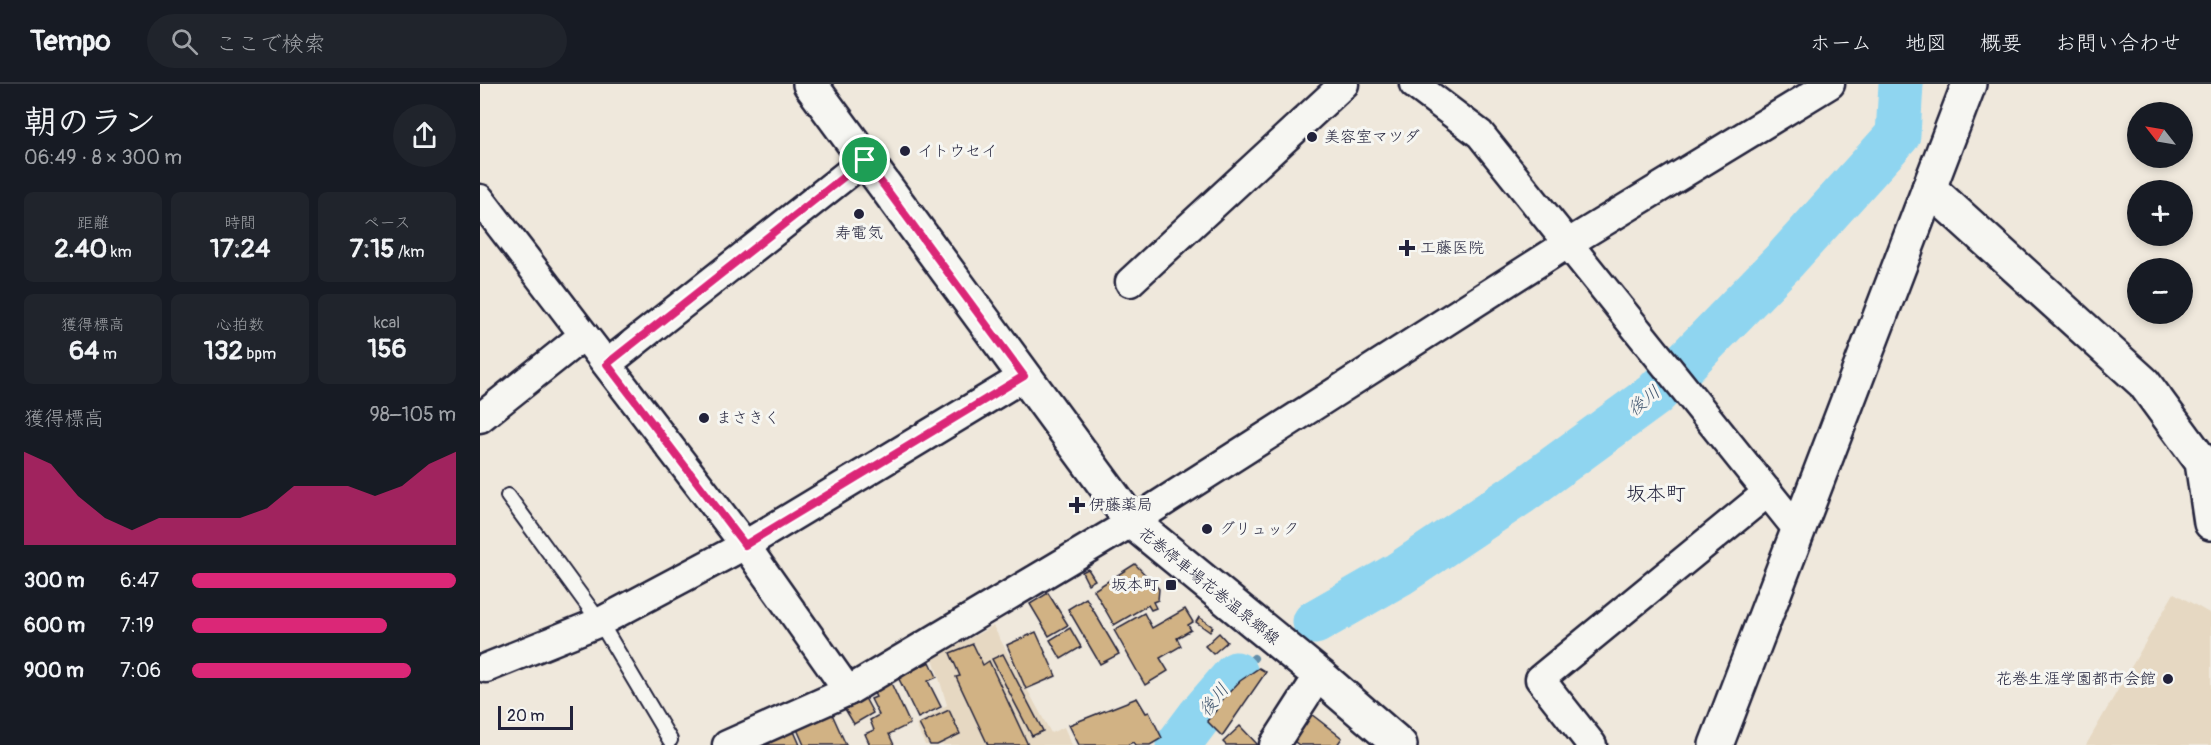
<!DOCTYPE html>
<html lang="ja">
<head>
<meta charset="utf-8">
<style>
	:root { --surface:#171b24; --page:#20242c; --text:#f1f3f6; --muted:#9ea1a6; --line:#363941; --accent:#db2777 }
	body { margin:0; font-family:Pangolin,"Klee One",sans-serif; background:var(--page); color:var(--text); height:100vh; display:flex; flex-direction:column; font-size:22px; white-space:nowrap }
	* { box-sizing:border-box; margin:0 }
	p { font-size:20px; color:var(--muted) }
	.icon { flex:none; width:33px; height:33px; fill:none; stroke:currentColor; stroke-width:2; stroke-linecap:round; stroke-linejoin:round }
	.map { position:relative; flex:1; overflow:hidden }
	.details { display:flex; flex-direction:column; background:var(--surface); width:480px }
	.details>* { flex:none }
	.needle { width:39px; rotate:301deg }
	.buttons { position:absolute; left:1647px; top:18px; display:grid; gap:12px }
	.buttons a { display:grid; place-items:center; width:66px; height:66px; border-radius:50%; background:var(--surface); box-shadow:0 3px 9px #0003; font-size:30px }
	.scale { position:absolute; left:18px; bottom:15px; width:75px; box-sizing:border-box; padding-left:6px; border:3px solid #22223b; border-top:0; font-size:16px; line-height:21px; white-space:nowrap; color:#22223b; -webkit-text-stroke:4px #f6f6f2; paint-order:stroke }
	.pin { position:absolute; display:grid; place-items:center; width:51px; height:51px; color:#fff; margin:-26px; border:3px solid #fff; border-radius:50%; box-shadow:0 2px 6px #0007 }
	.round { display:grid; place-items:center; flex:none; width:63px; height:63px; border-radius:32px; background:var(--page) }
	.head { display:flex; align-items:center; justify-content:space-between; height:102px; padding:0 24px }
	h1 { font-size:33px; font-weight:700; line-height:45px }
	.metrics { display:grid; grid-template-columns:repeat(3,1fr); gap:9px; height:102px; padding:6px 24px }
	.metrics div { display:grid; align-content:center; border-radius:9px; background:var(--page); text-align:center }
	.metrics b { font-size:26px; font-weight:700 }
	.metrics small { font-size:16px; font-weight:400 }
	.metrics p { font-size:16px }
	.chart { height:168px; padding:12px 24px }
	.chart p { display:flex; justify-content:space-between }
	.chart svg { width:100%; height:108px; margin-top:6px; fill:var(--accent); opacity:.7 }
	ul { padding:0 24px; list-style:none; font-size:20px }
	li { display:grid; grid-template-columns:96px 72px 1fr; align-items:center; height:45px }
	li i { height:15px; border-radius:8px; background:var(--accent) }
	header { display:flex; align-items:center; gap:36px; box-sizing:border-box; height:84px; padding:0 30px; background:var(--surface); border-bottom:2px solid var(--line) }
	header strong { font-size:28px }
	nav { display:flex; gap:33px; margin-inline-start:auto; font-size:21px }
	.search { width:420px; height:54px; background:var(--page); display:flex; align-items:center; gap:15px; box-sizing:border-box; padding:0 21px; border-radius:33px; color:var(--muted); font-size:22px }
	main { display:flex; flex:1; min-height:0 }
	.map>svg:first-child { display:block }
	.built { fill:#e6d8c2 }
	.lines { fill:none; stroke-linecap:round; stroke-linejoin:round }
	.stream { stroke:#638da8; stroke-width:8 }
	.river { stroke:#8fd5f0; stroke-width:45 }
	.building { fill:#d1b284; stroke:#22223b; stroke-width:1.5 }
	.service-casing { stroke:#22223b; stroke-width:18 }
	.minor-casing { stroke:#22223b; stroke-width:33 }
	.tertiary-casing { stroke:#22223b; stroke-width:38 }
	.secondary-casing { stroke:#22223b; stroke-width:38 }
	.service { stroke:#f6f6f2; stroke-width:14 }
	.minor { stroke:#f6f6f2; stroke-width:28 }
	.tertiary { stroke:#f6f6f2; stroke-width:33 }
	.secondary { stroke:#f6f6f2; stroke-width:33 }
	.route-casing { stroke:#fff; stroke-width:12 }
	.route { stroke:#db2777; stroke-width:8 }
	.poi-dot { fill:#22223b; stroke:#f6f6f2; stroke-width:2 }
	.labels { text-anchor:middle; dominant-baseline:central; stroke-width:6; stroke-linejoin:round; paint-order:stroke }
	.poi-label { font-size:16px; fill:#22223b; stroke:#f6f6f2; text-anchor:start }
	.street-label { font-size:16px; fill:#22223b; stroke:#f6f6f2 }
	.water-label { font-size:18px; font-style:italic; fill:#435871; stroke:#f6f6f2 }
	.quarter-label { font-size:20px; fill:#22223b; stroke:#f6f6f2 }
</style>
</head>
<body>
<header>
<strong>Tempo</strong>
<div class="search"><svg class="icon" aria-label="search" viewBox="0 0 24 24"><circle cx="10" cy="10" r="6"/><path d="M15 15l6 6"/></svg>ここで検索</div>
<nav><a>ホーム</a><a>地図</a><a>概要</a><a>お問い合わせ</a></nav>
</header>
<main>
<section class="details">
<div class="head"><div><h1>朝のラン</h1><p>06:49 · 8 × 300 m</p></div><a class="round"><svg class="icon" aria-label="share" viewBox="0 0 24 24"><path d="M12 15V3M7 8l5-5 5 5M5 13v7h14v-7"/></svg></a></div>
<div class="metrics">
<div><p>距離</p><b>2.40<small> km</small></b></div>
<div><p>時間</p><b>17:24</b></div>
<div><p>ペース</p><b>7:15<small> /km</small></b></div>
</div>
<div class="metrics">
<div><p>獲得標高</p><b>64<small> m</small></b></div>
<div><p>心拍数</p><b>132<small> bpm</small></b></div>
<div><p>kcal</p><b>156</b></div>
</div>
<div class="chart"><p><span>獲得標高</span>98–105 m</p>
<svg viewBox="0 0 160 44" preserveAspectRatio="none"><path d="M0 44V6L10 11L20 24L30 33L40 38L50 33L60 33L70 33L80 33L90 29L100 20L110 20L120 20L130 24L140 20L150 11L160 6V44z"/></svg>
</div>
<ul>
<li><b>300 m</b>6:47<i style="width:100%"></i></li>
<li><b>600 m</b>7:19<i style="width:74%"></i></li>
<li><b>900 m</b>7:06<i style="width:83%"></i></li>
</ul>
</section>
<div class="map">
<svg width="1731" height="661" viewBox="0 0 1731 661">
	<rect width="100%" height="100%" fill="#efe8dc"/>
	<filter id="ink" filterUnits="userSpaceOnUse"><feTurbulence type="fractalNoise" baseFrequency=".0167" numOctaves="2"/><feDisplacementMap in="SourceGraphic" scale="12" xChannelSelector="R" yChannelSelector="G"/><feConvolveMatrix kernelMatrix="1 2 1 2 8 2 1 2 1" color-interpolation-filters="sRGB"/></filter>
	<g filter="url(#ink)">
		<g class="built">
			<path d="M 1694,509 L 1731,530 L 1731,661 L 1606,661 Z"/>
			<path d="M 513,542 L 571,649 L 584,643 L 592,661 L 445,661 L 436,641 L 467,621 L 453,574 Z"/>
		</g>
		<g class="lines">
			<g class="stream">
				<path d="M 815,549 L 835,538"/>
				<path d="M 756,590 L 774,574"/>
			</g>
			<g class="river">
				<path d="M 835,538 L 919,490 L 1040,409 L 1174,311 L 1306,175 L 1418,51 L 1421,0"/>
				<path d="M 698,661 L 719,633 L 756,590"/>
			</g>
		</g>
		<g class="building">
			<path d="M 655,480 L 679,505 L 678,516 L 673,518 L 676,524 L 671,526 L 668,521 L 634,541 L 614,506 Z"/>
			<path d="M 608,485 L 615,496 L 608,500 L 602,488 Z"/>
			<path d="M 568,509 L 588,541 L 569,552 L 550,520 Z"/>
			<path d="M 606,514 L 639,570 L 620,580 L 588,525 Z"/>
			<path d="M 705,525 L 713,538 L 708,541 L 711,546 L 697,554 L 701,562 L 680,574 L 688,587 L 665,601 L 634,546 L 664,529 L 672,544 Z"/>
			<path d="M 719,533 L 733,543 L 730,548 L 716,538 Z"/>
			<path d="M 590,544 L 601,563 L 581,575 L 570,556 Z"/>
			<path d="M 556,548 L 576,592 L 546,605 L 527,561 Z"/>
			<path d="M 739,549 L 747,558 L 733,570 L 725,562 Z"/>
			<path d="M 493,560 L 503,581 L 509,577 L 548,661 L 508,661 L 476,593 L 480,592 L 470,569 Z"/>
			<path d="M 523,570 L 563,647 L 552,652 L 512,575 Z"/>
			<path d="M 450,578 L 457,593 L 448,597 L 461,623 L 438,634 L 418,593 Z"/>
			<path d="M 779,584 L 786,588 L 742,652 L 727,637 L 739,623 L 737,621 L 760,597 Z"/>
			<path d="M 411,599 L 430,640 L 409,650 L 414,661 L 390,661 L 385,650 L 394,646 L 390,636 L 399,631 L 391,615 L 396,613 L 393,607 Z"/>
			<path d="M 385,614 L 393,629 L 374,640 L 365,625 Z"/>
			<path d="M 657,614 L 666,629 L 669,628 L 682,654 L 670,661 L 655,661 L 653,658 L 647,661 L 599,661 L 589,641 Z"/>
			<path d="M 469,626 L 480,650 L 457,661 L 450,661 L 439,640 Z"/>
			<path d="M 352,630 L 366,661 L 324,661 L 317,645 Z"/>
			<path d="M 831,630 L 862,654 L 857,661 L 819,661 L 811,655 Z"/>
			<path d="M 760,642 L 778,661 L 746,661 L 743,658 Z"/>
			<path d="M 313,645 L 320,661 L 279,661 Z"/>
		</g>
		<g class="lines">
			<g class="service-casing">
				<path id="service" d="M 28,412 L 120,538 L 190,656"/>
			</g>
			<g class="minor-casing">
				<g id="minor">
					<path d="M 934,0 L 1000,50 L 1318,446"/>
					<path d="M 0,115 L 265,461 L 368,607"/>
					<path d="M 650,198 L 864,0"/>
					<path d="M 127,280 L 385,76"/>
					<path d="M 0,334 L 104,251"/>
					<path d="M 6,584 L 120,538 L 265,461 L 545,292"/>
					<path d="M 247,661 L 368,607 L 652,438 L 1087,160 L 1350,0"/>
					<path d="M 794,661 L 839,591"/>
					<path d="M 1112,661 L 1060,595 L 1288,408"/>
				</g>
			</g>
			<g class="tertiary-casing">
				<g id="tertiary">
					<path d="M 1449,104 L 1664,299 L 1722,378 L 1731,439"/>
					<path d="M 1236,661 L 1489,0"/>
				</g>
			</g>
			<g class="secondary-casing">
				<path id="secondary" d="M 330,0 L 652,438 L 839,591 L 920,661"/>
			</g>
			<use href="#service" class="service"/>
			<use href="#minor" class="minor"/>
			<use href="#tertiary" class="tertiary"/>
			<use href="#secondary" class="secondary"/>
		</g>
	</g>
	<g class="lines" filter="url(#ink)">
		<g class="route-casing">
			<path id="route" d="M 385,76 L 544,292 L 265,461 L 127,280 Z"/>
		</g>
		<use href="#route" class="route"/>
	</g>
	<g class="poi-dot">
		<circle cx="832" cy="53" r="6"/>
		<circle cx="425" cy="67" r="6"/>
		<circle cx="379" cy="130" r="6"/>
		<path d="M924 155h6v6h6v6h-6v6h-6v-6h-6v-6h6z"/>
		<circle cx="224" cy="334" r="6"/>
		<path d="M594 412h6v6h6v6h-6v6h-6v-6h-6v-6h6z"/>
		<circle cx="727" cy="445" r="6"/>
		<rect x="685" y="495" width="12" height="12" rx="3"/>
		<circle cx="1688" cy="595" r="6"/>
	</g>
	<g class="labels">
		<g class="poi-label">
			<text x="844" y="53">美容室マツダ</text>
			<text x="437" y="67">イトウセイ</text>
			<text x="379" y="149" text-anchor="middle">寿電気</text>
			<text x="940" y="164">工藤医院</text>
			<text x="236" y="334">まさきく</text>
			<text x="609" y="421">伊藤薬局</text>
			<text x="739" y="445">グリュック</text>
			<text x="679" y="501" text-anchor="end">坂本町</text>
			<text x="1676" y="595" text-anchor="end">花巻生涯学園都市会館</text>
		</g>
		<g class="street-label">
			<text transform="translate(729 502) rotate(39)">花巻停車場花巻温泉郷線</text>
		</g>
		<g class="water-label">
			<text transform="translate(1164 317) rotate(-39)">後川</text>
			<text transform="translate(734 616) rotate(-51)">後川</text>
		</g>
		<g class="quarter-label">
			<text x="1176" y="409">坂本町</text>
		</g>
	</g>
</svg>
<div class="buttons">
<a><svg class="needle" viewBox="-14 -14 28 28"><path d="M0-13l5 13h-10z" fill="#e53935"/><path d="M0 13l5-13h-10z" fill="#9ea1a6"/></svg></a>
<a>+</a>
<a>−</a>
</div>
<div class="scale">20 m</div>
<div class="pin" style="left:385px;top:76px;background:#1e9e55"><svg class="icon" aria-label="arrive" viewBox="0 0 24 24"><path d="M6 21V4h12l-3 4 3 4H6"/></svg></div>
</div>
</main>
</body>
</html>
